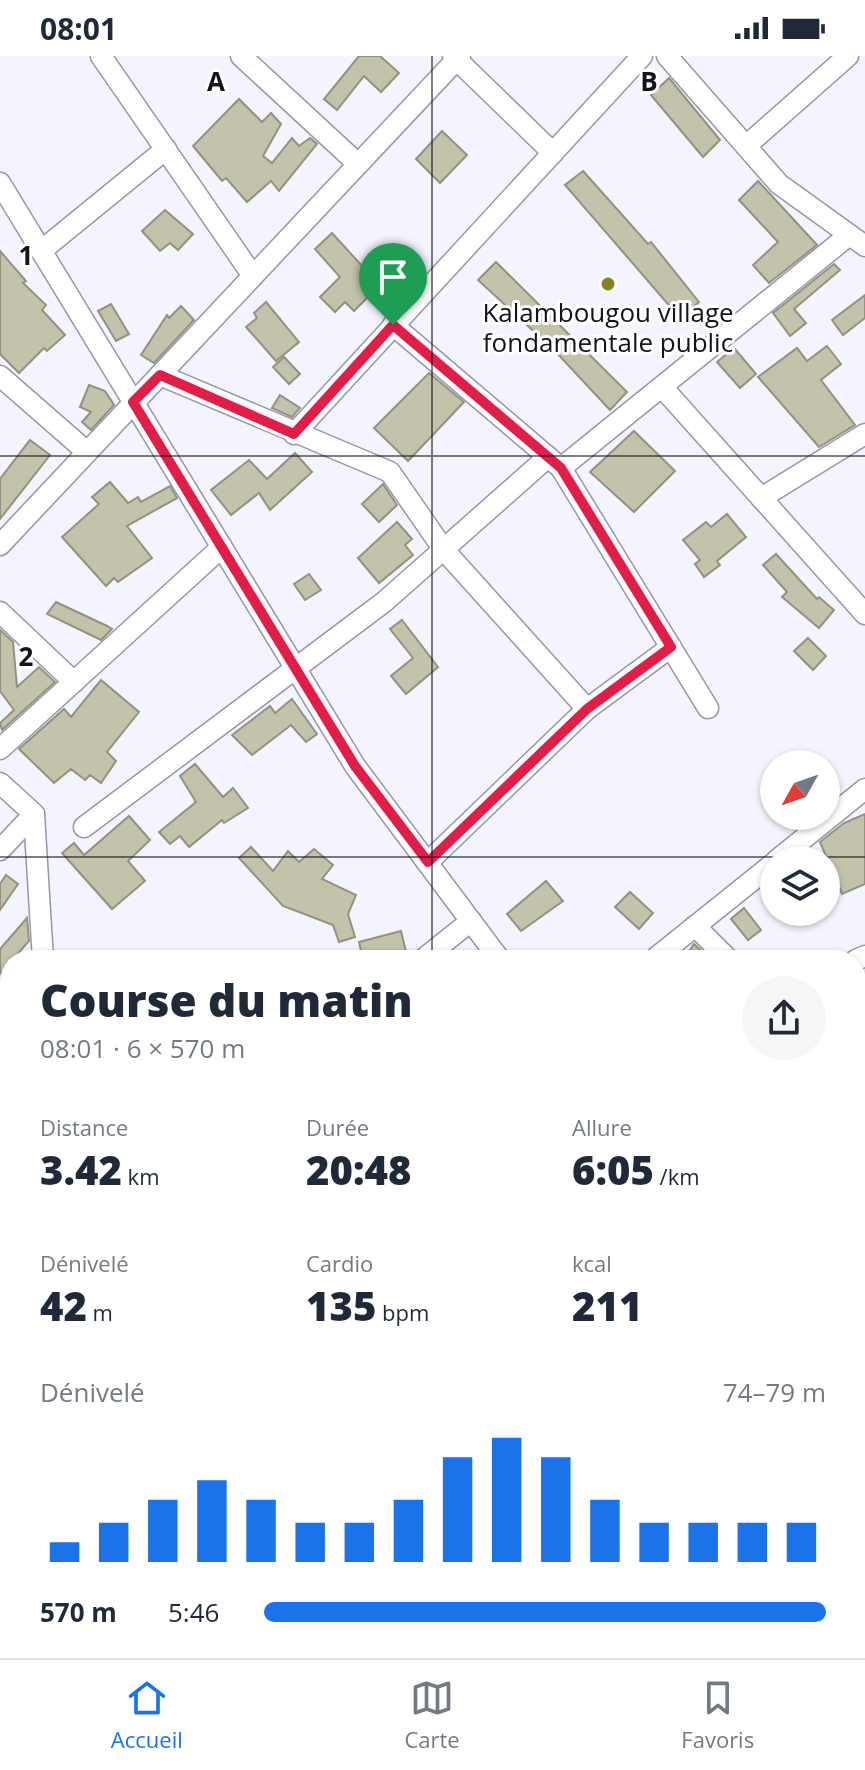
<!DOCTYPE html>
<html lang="fr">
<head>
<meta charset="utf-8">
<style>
	:root { --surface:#fff; --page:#f6f6f7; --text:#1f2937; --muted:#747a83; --line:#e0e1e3; --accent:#1a73e8 }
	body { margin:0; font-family:"Open Sans",sans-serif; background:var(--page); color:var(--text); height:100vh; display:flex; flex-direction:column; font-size:30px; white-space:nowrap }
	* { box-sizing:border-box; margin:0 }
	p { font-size:26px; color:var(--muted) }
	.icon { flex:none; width:44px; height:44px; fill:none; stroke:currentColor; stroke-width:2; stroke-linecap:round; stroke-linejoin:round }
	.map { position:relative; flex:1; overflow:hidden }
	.drawer { position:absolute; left:0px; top:894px; width:866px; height:708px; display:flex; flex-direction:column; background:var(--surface); border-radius:32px 32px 0 0; box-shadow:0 2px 6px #0004 }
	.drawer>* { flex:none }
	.needle { width:52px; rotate:230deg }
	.buttons { position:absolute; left:760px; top:694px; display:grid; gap:16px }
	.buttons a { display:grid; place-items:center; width:80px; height:80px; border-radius:50%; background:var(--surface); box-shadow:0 2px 6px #0004; font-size:40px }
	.pin { position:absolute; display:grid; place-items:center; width:68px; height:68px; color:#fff; margin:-82px -34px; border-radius:50% 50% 50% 0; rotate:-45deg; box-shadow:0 0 8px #0007 }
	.pin .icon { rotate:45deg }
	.round { display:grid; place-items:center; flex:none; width:84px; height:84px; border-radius:42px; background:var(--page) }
	.headline { display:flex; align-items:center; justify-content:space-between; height:136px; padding:0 40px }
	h1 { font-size:44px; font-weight:800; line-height:60px }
	.figures { display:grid; grid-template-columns:repeat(3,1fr); gap:12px; height:136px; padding:8px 40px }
	.figures div { display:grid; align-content:center }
	.figures b { font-size:40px; font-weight:800 }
	.figures small { font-size:22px; font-weight:400 }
	.figures p { font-size:22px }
	.chart { height:224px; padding:16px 40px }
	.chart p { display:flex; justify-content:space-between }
	.chart svg { width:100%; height:144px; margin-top:8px; stroke:var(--accent); stroke-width:6 }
	ul { padding:0 40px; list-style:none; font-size:26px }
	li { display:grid; grid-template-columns:128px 96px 1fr; align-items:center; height:60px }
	li i { height:20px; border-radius:10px; background:var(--accent) }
	.status { display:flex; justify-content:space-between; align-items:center; height:56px; padding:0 40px; background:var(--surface); direction:ltr }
	.status svg { height:22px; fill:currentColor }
	.menu { display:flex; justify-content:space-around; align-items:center; height:112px; border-top:2px solid var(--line); background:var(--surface); font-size:22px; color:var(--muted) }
	.menu a { display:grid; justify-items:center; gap:4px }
	.menu .selected { color:var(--accent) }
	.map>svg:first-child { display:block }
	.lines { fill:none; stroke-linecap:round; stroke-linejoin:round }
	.stream { stroke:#aaaddf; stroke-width:6 }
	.building { fill:#c3c2aa; stroke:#94927c; stroke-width:2 }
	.street-casing { stroke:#9597ad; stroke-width:23 }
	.street { stroke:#fff; stroke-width:20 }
	.route-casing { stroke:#fff; stroke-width:16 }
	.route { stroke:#e11d48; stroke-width:10 }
	.grid { fill:none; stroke:#12131b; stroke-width:2; stroke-opacity:0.55 }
	.poi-dot { fill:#887f25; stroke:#fff; stroke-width:3 }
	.labels { text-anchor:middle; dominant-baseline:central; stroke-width:6; stroke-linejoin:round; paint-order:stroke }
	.poi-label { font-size:26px; fill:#12131b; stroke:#fff }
	.grid-label { font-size:26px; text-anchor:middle; font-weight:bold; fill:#12131b; stroke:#fff; stroke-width:6; stroke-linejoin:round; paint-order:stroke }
</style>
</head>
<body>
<div class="status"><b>08:01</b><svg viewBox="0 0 49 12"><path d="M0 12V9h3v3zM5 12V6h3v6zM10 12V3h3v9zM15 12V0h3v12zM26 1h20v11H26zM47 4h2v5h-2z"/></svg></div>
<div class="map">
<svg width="865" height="1602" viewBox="0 0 865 1602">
	<rect width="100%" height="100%" fill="#f3f4fd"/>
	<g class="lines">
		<path class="stream" d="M 856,1393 L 865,1404"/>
	</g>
	<g class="building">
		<path d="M 359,0 L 380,0 L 399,17 L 381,36 L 364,20 L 337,54 L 324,43 Z"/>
		<path d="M 669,22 L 720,84 L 703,101 L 651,39 Z"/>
		<path d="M 239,43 L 262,66 L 271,57 L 281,68 L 263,100 L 272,107 L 292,82 L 299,90 L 310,82 L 317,88 L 279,135 L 271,125 L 247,146 L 226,122 L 222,125 L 193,90 Z"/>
		<path d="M 442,75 L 467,99 L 440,127 L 416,103 Z"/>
		<path d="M 583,115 L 648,188 L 651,186 L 699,246 L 680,262 L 565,129 Z"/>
		<path d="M 758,125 L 817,189 L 769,227 L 753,209 L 778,186 L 739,144 Z"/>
		<path d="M 165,154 L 193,178 L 178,194 L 170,187 L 160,195 L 142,175 Z"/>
		<path d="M 332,177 L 363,211 L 368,207 L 375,214 L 387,202 L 400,215 L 386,229 L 400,244 L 387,257 L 370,239 L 354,255 L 345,246 L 335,256 L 320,241 L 340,221 L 315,193 Z"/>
		<path d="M 0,195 L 26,225 L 23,227 L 46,249 L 42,254 L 65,279 L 47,295 L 44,292 L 19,317 L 0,298 Z"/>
		<path d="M 496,206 L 627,336 L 610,354 L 555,295 L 478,224 Z"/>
		<path d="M 834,208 L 840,214 L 794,253 L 806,267 L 790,280 L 773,257 Z"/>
		<path d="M 865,239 L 865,262 L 843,279 L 832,264 Z"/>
		<path d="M 266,246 L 299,286 L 276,305 L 246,271 L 257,262 L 254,257 Z"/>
		<path d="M 111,248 L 129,278 L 116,285 L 98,255 Z"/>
		<path d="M 181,250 L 194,264 L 154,307 L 141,299 L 167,259 L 169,262 Z"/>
		<path d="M 827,290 L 841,308 L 821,324 L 855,369 L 819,391 L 758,321 L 797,292 L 807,305 Z"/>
		<path d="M 734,292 L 756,318 L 740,332 L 717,306 Z"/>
		<path d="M 284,301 L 300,318 L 289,328 L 273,311 Z"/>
		<path d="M 429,317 L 464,346 L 408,405 L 374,372 Z"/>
		<path d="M 89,329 L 105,335 L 114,349 L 91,374 L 82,366 L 91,356 L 80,351 Z"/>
		<path d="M 280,339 L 300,352 L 292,361 L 272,352 Z"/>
		<path d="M 634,375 L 675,415 L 634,456 L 590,416 Z"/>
		<path d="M 30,384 L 50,399 L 0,463 L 0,423 Z"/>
		<path d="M 295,397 L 312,416 L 270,454 L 259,437 L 231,459 L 211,434 L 249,404 L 267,423 Z"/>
		<path d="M 110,426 L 128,447 L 138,441 L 141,446 L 170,430 L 177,442 L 127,470 L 152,502 L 118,526 L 114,522 L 106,530 L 62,481 L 99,448 L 92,441 Z"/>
		<path d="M 383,428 L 397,449 L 379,466 L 362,448 Z"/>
		<path d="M 727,458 L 746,481 L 717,505 L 720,509 L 704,521 L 695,508 L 700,504 L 683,484 L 706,466 L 711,471 Z"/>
		<path d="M 397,466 L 412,483 L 405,489 L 413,499 L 379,527 L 358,502 Z"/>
		<path d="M 776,498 L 817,543 L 819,541 L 834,554 L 819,572 L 782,541 L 787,536 L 763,509 Z"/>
		<path d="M 309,518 L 321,534 L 305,544 L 294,528 Z"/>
		<path d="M 56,546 L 107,570 L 112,573 L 101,584 L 47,558 Z"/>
		<path d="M 402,564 L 438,611 L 406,638 L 391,620 L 413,602 L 390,573 Z"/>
		<path d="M 0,574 L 13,586 L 17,631 L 39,611 L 55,626 L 2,674 L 0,667 L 14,654 L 0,635 Z"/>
		<path d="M 808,582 L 826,600 L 813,614 L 794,595 Z"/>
		<path d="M 101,624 L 139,656 L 107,696 L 116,705 L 101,727 L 90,719 L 85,724 L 71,713 L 54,727 L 19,693 L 64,653 L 71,661 Z"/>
		<path d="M 292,643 L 317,678 L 306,686 L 291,669 L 252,699 L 232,679 L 270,650 L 275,657 Z"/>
		<path d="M 195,708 L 223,741 L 233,732 L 248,752 L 224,767 L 222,764 L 189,791 L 180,780 L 170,788 L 159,776 L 196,746 L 180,720 Z"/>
		<path d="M 865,758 L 865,828 L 842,838 L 820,786 L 844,767 Z"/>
		<path d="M 129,760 L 150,784 L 128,805 L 145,825 L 112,853 L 62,797 L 74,787 L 84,799 Z"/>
		<path d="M 251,791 L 273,815 L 288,795 L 299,806 L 314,793 L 333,809 L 322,823 L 356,839 L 348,858 L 355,881 L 339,886 L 333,869 L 283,850 L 239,802 Z"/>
		<path d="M 6,819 L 18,828 L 0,854 L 0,828 Z"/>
		<path d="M 546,825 L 563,845 L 521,875 L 507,858 Z"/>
		<path d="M 630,836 L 653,857 L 639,873 L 615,851 Z"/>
		<path d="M 744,852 L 761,874 L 748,884 L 731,863 Z"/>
		<path d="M 27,862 L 29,885 L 0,918 L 0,893 Z"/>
		<path d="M 401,875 L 408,904 L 363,904 L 359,886 Z"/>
		<path d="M 694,888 L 711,904 L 683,904 Z"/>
	</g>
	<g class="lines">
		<g class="street-casing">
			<g id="street">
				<path d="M 101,0 L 253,220"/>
				<path d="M 241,0 L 358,108"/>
				<path d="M 453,0 L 553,97"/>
				<path d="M 667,0 L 779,128 L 865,190"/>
				<path d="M 746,90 L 848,0"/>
				<path d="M 0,127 L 355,710 L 500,904"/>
				<path d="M 41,195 L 166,93"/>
				<path d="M 393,269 L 561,412 L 708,652"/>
				<path d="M 160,319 L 390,416 L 444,494 L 587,653"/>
				<path d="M 0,320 L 87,396"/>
				<path d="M 662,331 L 865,558"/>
				<path d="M 294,378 L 642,0"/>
				<path d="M 561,412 L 848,180"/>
				<path d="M 761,442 L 865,378"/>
				<path d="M 0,489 L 460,0"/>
				<path d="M 0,556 L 74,626"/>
				<path d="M 0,693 L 222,491"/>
				<path d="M 0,727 L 34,758 L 43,904"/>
				<path d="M 84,771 L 384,546 L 548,401"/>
				<path d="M 0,794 L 34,758"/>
				<path d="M 777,804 L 865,733"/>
				<path d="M 428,806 L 587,653 L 671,591"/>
				<path d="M 695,870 L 729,904"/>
				<path d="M 422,904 L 471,865"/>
				<path d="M 653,904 L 774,807"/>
				<path d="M 856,904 L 865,900"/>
				<path d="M 0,957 L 10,966"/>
				<path d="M 0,1039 L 10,1031"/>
				<path d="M 856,1059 L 865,1079"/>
				<path d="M 856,1203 L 865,1199"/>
				<path d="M 0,1235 L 10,1227"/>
				<path d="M 0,1268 L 10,1280"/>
				<path d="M 856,1322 L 865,1328"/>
				<path d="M 0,1534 L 10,1530"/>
				<path d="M 699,1592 L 703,1602"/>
				<path d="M 834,1592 L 841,1602"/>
				<path d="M 209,1602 L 233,1592"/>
				<path d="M 583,1602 L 608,1592"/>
			</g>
		</g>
		<use href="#street" class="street"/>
	</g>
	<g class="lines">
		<g class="route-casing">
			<path id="route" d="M 393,269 L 561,412 L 671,591 L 587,653 L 428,806 L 355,710 L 133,346 L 160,319 L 294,378 Z"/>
		</g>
		<use href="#route" class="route"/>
	</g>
	<path class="grid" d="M 432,0 L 432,904M 0,400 L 865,400M 0,801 L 865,801M 0,1202 L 10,1202M 856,1202 L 865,1202M 432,1592 L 432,1602"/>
	<circle class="poi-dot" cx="608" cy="228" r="8"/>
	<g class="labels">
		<g class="poi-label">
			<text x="608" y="256">Kalambougou village<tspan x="608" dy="30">fondamentale public</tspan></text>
		</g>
	</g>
	<g class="grid-label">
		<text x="216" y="35">A</text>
		<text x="649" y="35">B</text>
		<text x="26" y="209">1</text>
		<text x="26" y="610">2</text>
	</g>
</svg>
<div class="buttons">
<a><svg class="needle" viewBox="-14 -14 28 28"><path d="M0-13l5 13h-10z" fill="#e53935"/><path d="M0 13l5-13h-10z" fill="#747a83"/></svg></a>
<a><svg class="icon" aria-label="layers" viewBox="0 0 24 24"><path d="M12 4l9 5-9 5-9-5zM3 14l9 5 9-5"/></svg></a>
</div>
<div class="pin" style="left:393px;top:269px;background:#1e9e55"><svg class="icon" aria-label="arrive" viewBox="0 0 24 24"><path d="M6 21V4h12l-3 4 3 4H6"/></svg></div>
<section class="drawer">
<div class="headline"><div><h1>Course du matin</h1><p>08:01 · 6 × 570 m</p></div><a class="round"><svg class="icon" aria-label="share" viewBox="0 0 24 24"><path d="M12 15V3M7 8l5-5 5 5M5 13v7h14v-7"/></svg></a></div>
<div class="figures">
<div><p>Distance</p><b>3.42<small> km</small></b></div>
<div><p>Durée</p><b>20:48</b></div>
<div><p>Allure</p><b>6:05<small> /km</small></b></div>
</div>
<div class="figures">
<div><p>Dénivelé</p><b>42<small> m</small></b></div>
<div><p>Cardio</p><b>135<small> bpm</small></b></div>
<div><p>kcal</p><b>211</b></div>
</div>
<div class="chart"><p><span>Dénivelé</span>74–79 m</p>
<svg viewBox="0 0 160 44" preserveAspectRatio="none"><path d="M5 44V38M15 44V32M25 44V25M35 44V19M45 44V25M55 44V32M65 44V32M75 44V25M85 44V12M95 44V6M105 44V12M115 44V25M125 44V32M135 44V32M145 44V32M155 44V32"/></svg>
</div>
<ul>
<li><b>570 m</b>5:46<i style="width:100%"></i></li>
</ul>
</section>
</div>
<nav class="menu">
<a class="selected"><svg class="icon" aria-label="home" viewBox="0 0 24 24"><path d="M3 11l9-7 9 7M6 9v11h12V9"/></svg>Accueil</a>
<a><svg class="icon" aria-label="map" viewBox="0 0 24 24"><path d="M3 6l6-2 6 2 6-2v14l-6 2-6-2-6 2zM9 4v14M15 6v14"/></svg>Carte</a>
<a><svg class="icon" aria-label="saved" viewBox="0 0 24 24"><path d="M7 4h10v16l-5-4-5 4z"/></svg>Favoris</a>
</nav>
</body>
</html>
